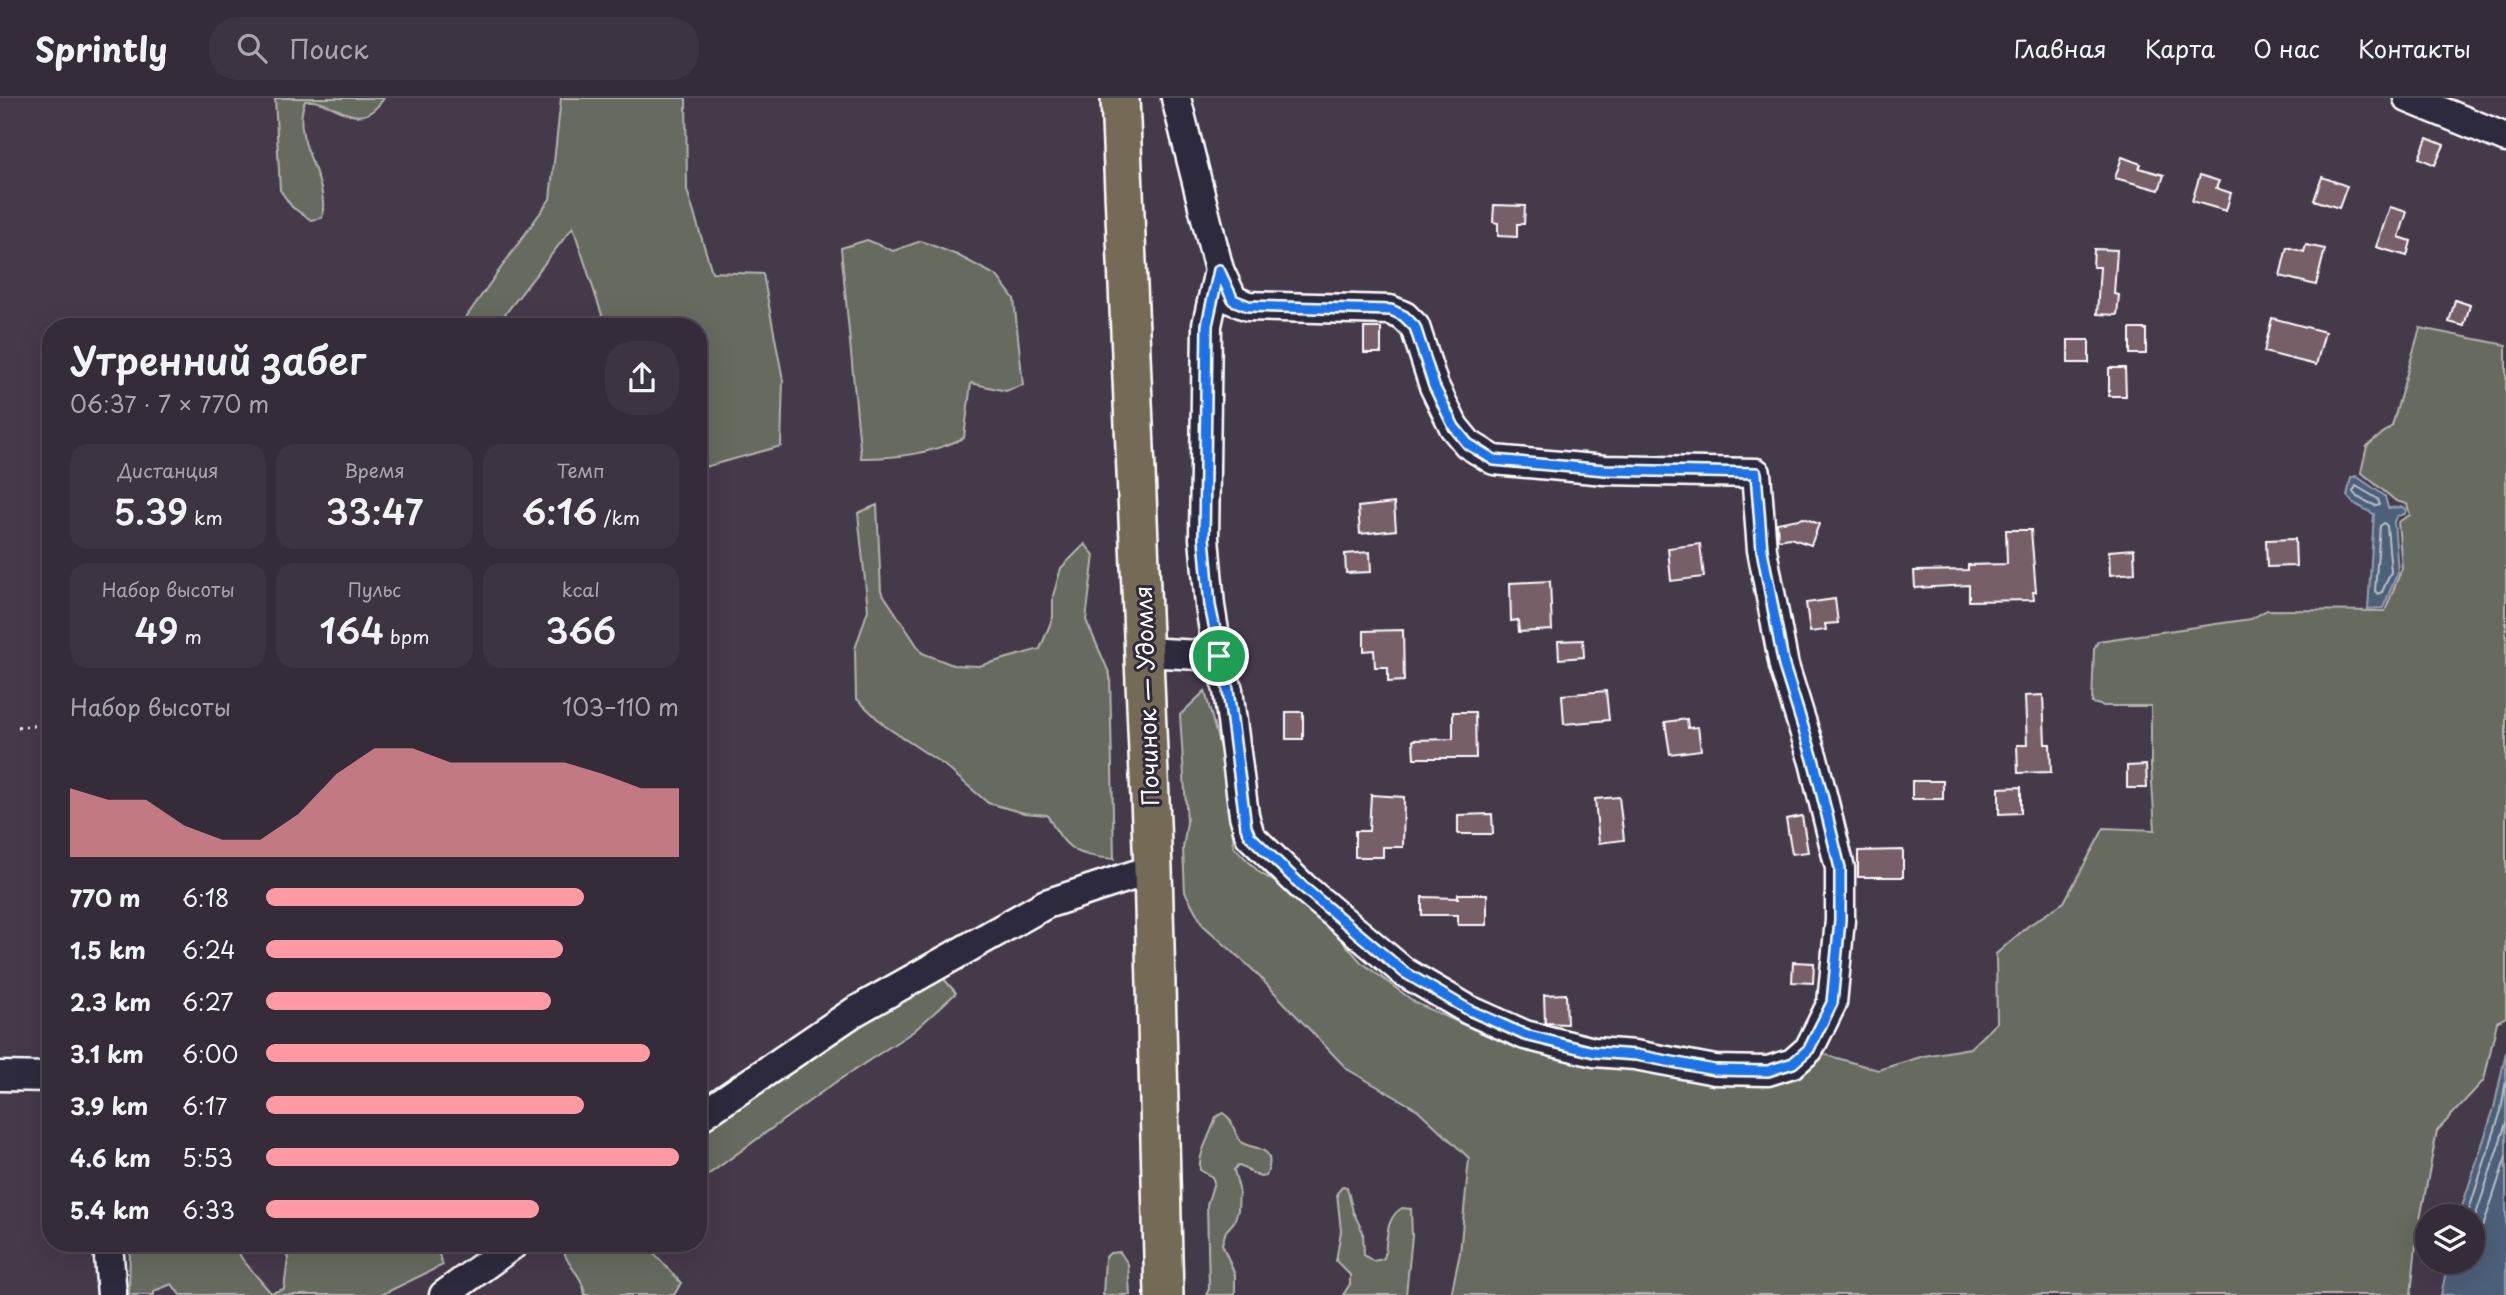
<!DOCTYPE html>
<html lang="ru">
<head>
<meta charset="utf-8">
<style>
	:root { --surface:#342c38; --page:#3c3440; --text:#f1f3f6; --muted:#a9a7ae; --line:#4e4853; --accent:#ff9aa2 }
	body { margin:0; font-family:"Playpen Sans",sans-serif; background:var(--page); color:var(--text); height:100vh; display:flex; flex-direction:column; font-size:26px; white-space:nowrap }
	* { box-sizing:border-box; margin:0 }
	p { font-size:23px; color:var(--muted) }
	.icon { flex:none; width:38px; height:38px; fill:none; stroke:currentColor; stroke-width:2; stroke-linecap:round; stroke-linejoin:round }
	.map { position:relative; flex:1; overflow:hidden }
	.drawer { position:absolute; left:42px; top:220px; width:665px; height:934px; display:flex; flex-direction:column; background:var(--surface); border-radius:28px; box-shadow:0 7px 28px #0002,0 0 0 2px var(--line) }
	.drawer>* { flex:none }
	.controls { position:absolute; left:2415px; top:1106px; display:grid; gap:14px }
	.controls a { display:grid; place-items:center; width:70px; height:70px; border-radius:50%; background:var(--surface); box-shadow:0 7px 28px #0002,0 0 0 2px var(--line); font-size:35px }
	.pin { position:absolute; display:grid; place-items:center; width:60px; height:60px; color:#fff; margin:-30px; border:4px solid #fff; border-radius:50%; box-shadow:0 2px 7px #0007 }
	.round { display:grid; place-items:center; flex:none; width:74px; height:74px; border-radius:28px; background:var(--page) }
	.headline { display:flex; align-items:center; justify-content:space-between; height:119px; padding:0 28px }
	h1 { font-size:38px; font-weight:600; line-height:52px }
	.metrics { display:grid; grid-template-columns:repeat(3,1fr); gap:10px; height:119px; padding:7px 28px }
	.metrics div { display:grid; align-content:center; border-radius:18px; background:var(--page); text-align:center }
	.metrics b { font-size:35px; font-weight:600 }
	.metrics small { font-size:19px; font-weight:400 }
	.metrics p { font-size:19px }
	.chart { height:196px; padding:14px 28px }
	.chart p { display:flex; justify-content:space-between }
	.chart svg { width:100%; height:126px; margin-top:7px; fill:var(--accent); opacity:.7 }
	ul { padding:0 28px; list-style:none; font-size:23px }
	li { display:grid; grid-template-columns:112px 84px 1fr; align-items:center; height:52px }
	li i { height:18px; border-radius:9px; background:var(--accent) }
	header { display:flex; align-items:center; gap:42px; box-sizing:border-box; height:98px; padding:0 35px; background:var(--surface); border-bottom:2px solid var(--line) }
	header strong { font-size:33px }
	nav { display:flex; gap:38px; margin-inline-start:auto; font-size:24px }
	.search { width:490px; height:63px; background:var(--page); display:flex; align-items:center; gap:18px; box-sizing:border-box; padding:0 24px; border-radius:28px; color:var(--muted); font-size:26px }
	.map>svg:first-child { display:block }
	.green { fill:#666b5e; stroke:#b2b5ae; stroke-width:2 }
	.water { fill:#4e6179; stroke:#95a0af; stroke-width:2 }
	.lines { fill:none; stroke-linecap:round; stroke-linejoin:round }
	.shore { stroke:#b8c0c9; stroke-width:2 }
	.building { fill:#775f67; stroke:#fff; stroke-width:2 }
	.minor-casing { stroke:#fff; stroke-width:33 }
	.major-casing { stroke:#fff; stroke-width:42 }
	.path { stroke:#fff; stroke-width:3.5; stroke-dasharray:2 5; stroke-linecap:butt }
	.minor { stroke:#2f2a3d; stroke-width:28 }
	.major { stroke:#746b55; stroke-width:37 }
	.route-casing { stroke:#fff; stroke-width:14 }
	.route { stroke:#1a73e8; stroke-width:9 }
	.labels { text-anchor:middle; dominant-baseline:central; stroke-width:6; stroke-linejoin:round; paint-order:stroke }
	.street-label { font-size:23px; fill:#fff; stroke:#2f2a3d }
</style>
</head>
<body>
<header>
<strong>Sprintly</strong>
<div class="search"><svg class="icon" aria-label="search" viewBox="0 0 24 24"><circle cx="10" cy="10" r="6"/><path d="M15 15l6 6"/></svg>Поиск</div>
<nav><a>Главная</a><a>Карта</a><a>О нас</a><a>Контакты</a></nav>
</header>
<div class="map">
<svg width="2506" height="1197" viewBox="0 0 2506 1197">
	<rect width="100%" height="100%" fill="#453a4a"/>
	<filter id="ink" filterUnits="userSpaceOnUse"><feTurbulence type="fractalNoise" baseFrequency=".0143" numOctaves="2"/><feDisplacementMap in="SourceGraphic" scale="14" xChannelSelector="R" yChannelSelector="G"/><feConvolveMatrix kernelMatrix="1 2 1 2 8 2 1 2 1" color-interpolation-filters="sRGB"/></filter>
	<g filter="url(#ink)">
		<g class="green">
			<path d="M 275,0 L 384,0 C 357,40 337,0 305,3 C 289,42 331,80 322,120 L 311,122 L 292,109 L 280,92 Z"/>
			<path d="M 561,0 L 686,0 L 687,92 L 712,174 L 763,176 L 783,282 L 781,348 L 698,371 L 698,229 L 606,229 L 573,129 L 495,229 L 459,229 L 550,101 Z"/>
			<path d="M 867,142 L 893,153 L 921,143 L 957,157 L 997,178 L 1014,201 L 1023,287 L 1006,293 L 971,285 L 964,340 C 929,356 899,360 861,360 L 841,150 Z"/>
			<path d="M 2420,230 L 2506,247 L 2506,919 L 2497,924 L 2484,982 L 2437,1033 L 2417,1137 L 2411,1197 L 1451,1197 L 1460,1155 L 1469,1060 L 1418,1012 L 1347,971 L 1251,870 L 1203,827 L 1185,794 L 1183,751 L 1187,724 L 1180,617 L 1205,593 L 1226,673 L 1234,749 L 1259,774 L 1311,807 L 1361,864 L 1416,905 L 1486,937 L 1564,961 L 1651,968 L 1820,955 L 1878,972 L 1924,958 L 1970,950 L 1997,924 L 1996,856 L 2028,828 L 2064,804 L 2104,730 L 2155,732 L 2151,669 L 2151,608 L 2104,608 L 2092,605 L 2094,551 L 2098,543 L 2251,521 L 2267,512 L 2385,513 L 2402,470 L 2398,424 L 2410,417 L 2407,406 L 2396,403 L 2361,374 L 2367,348 L 2392,328 Z"/>
			<path d="M 877,407 L 881,493 L 922,555 L 953,567 L 979,568 L 1040,551 L 1053,519 L 1053,498 L 1061,470 L 1085,446 L 1094,457 L 1086,522 L 1110,577 L 1114,761 C 1073,757 1067,752 1047,717 L 1024,715 L 988,705 L 944,667 L 885,628 L 856,600 L 855,551 L 868,512 L 858,415 Z"/>
			<path d="M 939,875 L 956,895 L 914,933 L 833,986 L 698,1084 L 698,1033 Z"/>
			<path d="M 1223,1015 C 1235,1023 1233,1035 1241,1044 C 1249,1052 1280,1045 1266,1078 L 1260,1079 L 1238,1067 L 1234,1072 L 1239,1091 L 1238,1112 L 1234,1124 L 1226,1133 L 1222,1146 L 1235,1177 L 1235,1197 L 1206,1197 L 1209,1191 L 1207,1107 L 1214,1084 L 1212,1079 L 1200,1072 C 1198,1054 1211,1037 1216,1019 Z"/>
			<path d="M 1343,1088 L 1347,1089 L 1353,1114 L 1363,1134 L 1364,1157 L 1373,1163 L 1383,1161 L 1385,1157 C 1387,1140 1386,1119 1402,1110 L 1411,1111 L 1412,1138 L 1406,1197 L 1343,1197 L 1350,1186 L 1350,1177 L 1336,1163 L 1341,1133 L 1337,1095 Z"/>
			<path d="M 130,1146 L 234,1146 L 242,1161 L 271,1195 L 284,1191 L 288,1161 L 282,1146 L 435,1146 L 443,1167 L 381,1197 L 180,1197 L 172,1186 L 154,1193 L 154,1197 L 129,1197 Z"/>
			<path d="M 562,1146 L 653,1146 L 652,1153 L 681,1185 L 674,1197 L 585,1197 C 582,1173 566,1171 562,1146 Z"/>
			<path d="M 1120,1154 L 1128,1166 L 1130,1197 L 1103,1197 L 1105,1160 L 1110,1155 Z"/>
		</g>
		<g class="water">
			<path d="M 2356,378 L 2385,398 L 2388,410 L 2402,409 L 2406,411 L 2405,416 L 2397,418 L 2394,423 L 2398,474 L 2383,510 L 2368,511 L 2374,416 L 2353,405 L 2347,398 L 2351,380 Z"/>
			<path d="M 2506,954 L 2506,1197 L 2441,1197 L 2448,1164 L 2473,1164 L 2473,1118 L 2459,1118 L 2494,1010 Z"/>
		</g>
		<g class="lines">
			<g class="shore">
				<path d="M 2356,388 L 2378,401 L 2380,407 L 2376,408 L 2357,399 L 2353,394 Z"/>
				<path d="M 2384,425 L 2387,428 L 2391,474 L 2382,494 L 2378,496 L 2375,493 L 2380,428 Z"/>
				<path d="M 2467,1118 L 2501,1013 L 2506,982"/>
				<path d="M 2473,1126 L 2506,1025"/>
				<path d="M 2473,1140 L 2484,1126 L 2506,1059"/>
			</g>
		</g>
		<g class="building">
			<path d="M 2427,40 L 2444,47 L 2435,67 L 2419,60 Z"/>
			<path d="M 2122,59 L 2141,66 L 2139,70 L 2164,77 L 2159,92 L 2115,80 Z"/>
			<path d="M 2200,77 L 2219,83 L 2216,90 L 2231,95 L 2226,113 L 2192,103 Z"/>
			<path d="M 2322,79 L 2347,88 L 2339,110 L 2314,102 Z"/>
			<path d="M 1494,107 L 1525,108 L 1524,126 L 1517,126 L 1517,139 L 1498,138 L 1498,125 L 1493,124 Z"/>
			<path d="M 2390,109 L 2407,114 L 2399,139 L 2411,143 L 2407,158 L 2376,149 Z"/>
			<path d="M 2306,147 L 2325,151 L 2316,187 L 2280,178 L 2287,149 L 2304,154 Z"/>
			<path d="M 2094,151 L 2117,152 L 2114,196 L 2119,197 L 2117,217 L 2097,216 L 2100,169 L 2093,169 Z"/>
			<path d="M 2455,202 L 2470,207 L 2464,228 L 2449,224 Z"/>
			<path d="M 2272,220 L 2325,234 L 2316,267 L 2264,254 Z"/>
			<rect x="1364" y="230" width="17" height="25"/>
			<rect x="2130" y="231" width="16" height="25"/>
			<rect x="2068" y="242" width="21" height="23"/>
			<path d="M 2109,270 L 2125,270 L 2126,298 L 2109,298 Z"/>
			<path d="M 1394,405 L 1396,432 L 1360,436 L 1358,409 Z"/>
			<path d="M 1804,420 L 1819,426 L 1811,447 L 1790,440 L 1778,442 L 1777,425 Z"/>
			<path d="M 2006,432 L 2031,432 L 2036,494 L 2033,494 L 2034,502 L 1969,503 L 1969,487 L 1915,490 L 1914,473 L 1968,472 L 1968,467 L 2007,466 Z"/>
			<path d="M 2295,441 L 2296,468 L 2267,469 L 2266,442 Z"/>
			<path d="M 1700,446 L 1704,479 L 1671,483 L 1668,450 Z"/>
			<path d="M 2134,451 L 2135,475 L 2110,477 L 2109,453 Z"/>
			<path d="M 1370,454 L 1371,474 L 1346,475 L 1345,456 Z"/>
			<path d="M 1550,483 L 1552,532 L 1519,534 L 1518,522 L 1511,523 L 1510,485 Z"/>
			<path d="M 1835,501 L 1838,525 L 1825,526 L 1826,532 L 1810,534 L 1806,505 Z"/>
			<path d="M 1403,532 L 1404,583 L 1388,584 L 1388,569 L 1375,569 L 1374,552 L 1364,553 L 1364,533 Z"/>
			<path d="M 1583,542 L 1584,559 L 1559,561 L 1558,543 Z"/>
			<path d="M 1606,593 L 1609,622 L 1564,626 L 1562,597 Z"/>
			<path d="M 2043,597 L 2045,646 L 2050,646 L 2051,674 L 2018,675 L 2017,647 L 2027,647 L 2025,598 Z"/>
			<rect x="1286" y="614" width="17" height="27"/>
			<path d="M 1453,614 L 1475,614 L 1476,660 L 1414,660 L 1413,642 L 1453,641 Z"/>
			<path d="M 1687,621 L 1688,630 L 1698,629 L 1701,652 L 1670,656 L 1665,624 Z"/>
			<path d="M 2146,667 L 2147,690 L 2127,690 L 2127,668 Z"/>
			<rect x="1912" y="683" width="31" height="18"/>
			<path d="M 2021,689 L 2021,715 L 1999,716 L 1999,690 Z"/>
			<path d="M 1371,697 L 1404,699 L 1403,749 L 1383,749 L 1383,759 L 1355,759 L 1355,733 L 1369,733 Z"/>
			<path d="M 1619,699 L 1624,742 L 1599,745 L 1595,701 Z"/>
			<path d="M 1492,716 L 1493,736 L 1458,736 L 1458,717 Z"/>
			<path d="M 1802,718 L 1808,754 L 1792,756 L 1786,721 Z"/>
			<path d="M 1903,752 L 1903,779 L 1858,779 L 1858,753 Z"/>
			<path d="M 1458,796 L 1487,796 L 1487,827 L 1458,827 L 1458,817 L 1422,817 L 1422,799 L 1458,800 Z"/>
			<path d="M 1793,864 L 1814,865 L 1813,885 L 1792,884 Z"/>
			<path d="M 1566,896 L 1567,926 L 1545,925 L 1544,897 Z"/>
		</g>
		<g class="lines">
			<g class="minor-casing">
				<g id="minor">
					<path d="M 2408,0 L 2506,40"/>
					<path d="M 1144,554 L 1218,558 L 1210,508 L 1204,440 L 1207,227 L 1219,172 L 1176,0"/>
					<path d="M 1218,558 L 1228,592 L 1244,717 L 1250,738 L 1303,789 L 1404,874 L 1469,912 L 1525,937 L 1594,954 L 1635,957 L 1715,972 L 1768,973 L 1793,965 L 1809,951 L 1832,905 L 1840,822 L 1840,770 L 1814,664 L 1784,568 L 1762,452 L 1756,375 L 1605,372 L 1494,362 L 1468,346 L 1454,329 L 1434,288 L 1415,229 L 1404,218 L 1390,212 L 1248,208 L 1233,202 L 1219,172"/>
					<path d="M 0,978 L 51,979"/>
					<path d="M 698,1020 L 854,914 L 1046,806 L 1153,771"/>
					<path d="M 108,1146 L 112,1197"/>
					<path d="M 444,1197 L 514,1146"/>
				</g>
			</g>
			<g class="major-casing">
				<path id="major" d="M 1120,0 L 1153,771 L 1164,1197"/>
			</g>
			<path class="path" d="M 18,629 L 51,627"/>
			<use href="#minor" class="minor"/>
			<use href="#major" class="major"/>
		</g>
	</g>
	<g class="lines" filter="url(#ink)">
		<g class="route-casing">
			<path id="route" d="M 1219,172 L 1233,202 L 1248,208 L 1391,212 L 1404,218 L 1415,229 L 1434,288 L 1454,329 L 1468,346 L 1494,362 L 1605,372 L 1756,375 L 1762,452 L 1784,568 L 1814,664 L 1840,770 L 1840,822 L 1832,905 L 1809,951 L 1793,965 L 1768,973 L 1714,972 L 1636,957 L 1594,954 L 1525,937 L 1469,912 L 1404,874 L 1303,789 L 1250,738 L 1246,729 L 1228,592 L 1210,508 L 1204,440 L 1207,227 Z"/>
		</g>
		<use href="#route" class="route"/>
	</g>
	<g class="labels">
		<g class="street-label">
			<text transform="translate(1146 598) rotate(-92)">Починок — Удомля</text>
		</g>
	</g>
</svg>
<div class="controls">
<a><svg class="icon" aria-label="layers" viewBox="0 0 24 24"><path d="M12 4l9 5-9 5-9-5zM3 14l9 5 9-5"/></svg></a>
</div>
<div class="pin" style="left:1219px;top:558px;background:#1e9e55"><svg class="icon" aria-label="arrive" viewBox="0 0 24 24"><path d="M6 21V4h12l-3 4 3 4H6"/></svg></div>
<section class="drawer">
<div class="headline"><div><h1>Утренний забег</h1><p>06:37 · 7 × 770 m</p></div><a class="round"><svg class="icon" aria-label="share" viewBox="0 0 24 24"><path d="M12 15V3M7 8l5-5 5 5M5 13v7h14v-7"/></svg></a></div>
<div class="metrics">
<div><p>Дистанция</p><b>5.39<small> km</small></b></div>
<div><p>Время</p><b>33:47</b></div>
<div><p>Темп</p><b>6:16<small> /km</small></b></div>
</div>
<div class="metrics">
<div><p>Набор высоты</p><b>49<small> m</small></b></div>
<div><p>Пульс</p><b>164<small> bpm</small></b></div>
<div><p>kcal</p><b>366</b></div>
</div>
<div class="chart"><p><span>Набор высоты</span>103–110 m</p>
<svg viewBox="0 0 160 44" preserveAspectRatio="none"><path d="M0 44V20L10 24L20 24L30 33L40 38L50 38L60 29L70 15L80 6L90 6L100 11L110 11L120 11L130 11L140 15L150 20L160 20V44z"/></svg>
</div>
<ul>
<li><b>770 m</b>6:18<i style="width:77%"></i></li>
<li><b>1.5 km</b>6:24<i style="width:72%"></i></li>
<li><b>2.3 km</b>6:27<i style="width:69%"></i></li>
<li><b>3.1 km</b>6:00<i style="width:93%"></i></li>
<li><b>3.9 km</b>6:17<i style="width:77%"></i></li>
<li><b>4.6 km</b>5:53<i style="width:100%"></i></li>
<li><b>5.4 km</b>6:33<i style="width:66%"></i></li>
</ul>
</section>
</div>
</body>
</html>
